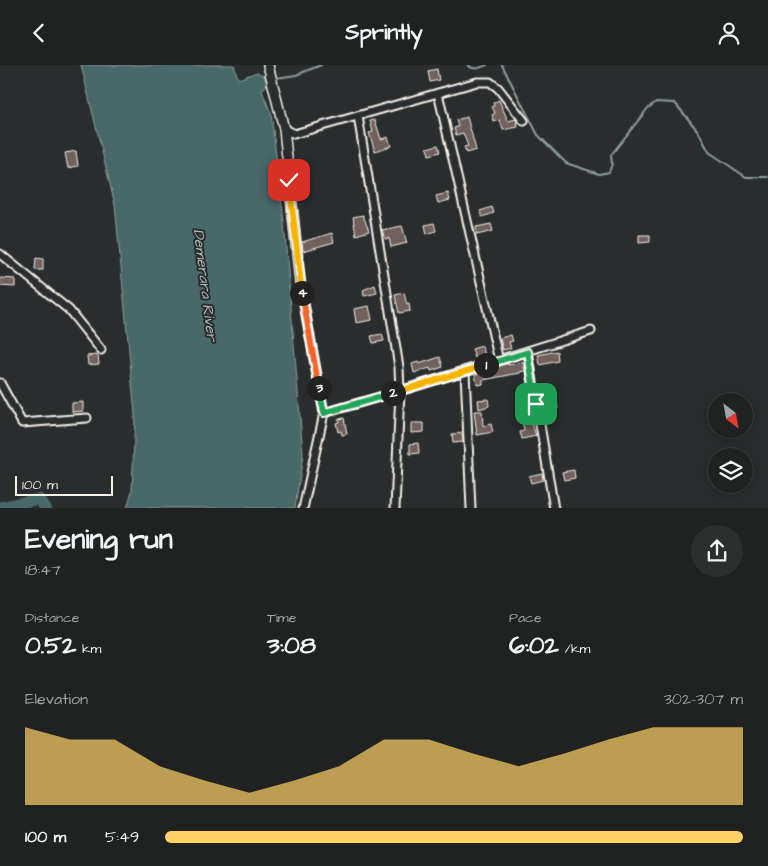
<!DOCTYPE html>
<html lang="en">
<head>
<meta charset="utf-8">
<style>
	:root { --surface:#202222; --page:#2d2f2f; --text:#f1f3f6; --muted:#a2a4a5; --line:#3d3f40; --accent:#ffd166 }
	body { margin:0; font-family:"Architects Daughter",sans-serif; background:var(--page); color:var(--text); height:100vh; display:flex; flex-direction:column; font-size:19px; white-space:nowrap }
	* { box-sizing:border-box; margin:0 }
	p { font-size:16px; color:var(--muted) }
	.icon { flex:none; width:28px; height:28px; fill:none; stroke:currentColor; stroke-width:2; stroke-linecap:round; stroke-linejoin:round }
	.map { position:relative; height:443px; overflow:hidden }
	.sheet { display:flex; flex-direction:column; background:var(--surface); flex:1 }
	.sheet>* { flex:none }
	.needle { width:32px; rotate:149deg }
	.buttons { position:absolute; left:708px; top:328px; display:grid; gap:10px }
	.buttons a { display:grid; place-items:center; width:45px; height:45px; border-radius:50%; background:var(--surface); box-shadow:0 2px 12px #0003,0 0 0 1px var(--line); font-size:25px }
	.scale { position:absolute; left:15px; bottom:12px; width:98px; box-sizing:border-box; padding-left:5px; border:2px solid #f4f1e8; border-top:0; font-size:14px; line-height:18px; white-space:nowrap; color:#f4f1e8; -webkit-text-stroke:4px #2a2d2e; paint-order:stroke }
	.pin { position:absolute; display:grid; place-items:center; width:42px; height:42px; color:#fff; margin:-21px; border-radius:10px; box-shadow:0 2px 8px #0006 }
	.km { position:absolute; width:25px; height:25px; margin:-12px; border-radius:50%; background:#222; color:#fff; font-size:14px; line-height:25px; text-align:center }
	.round { display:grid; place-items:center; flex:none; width:52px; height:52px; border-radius:26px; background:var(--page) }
	.overview { display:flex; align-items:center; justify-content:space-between; height:85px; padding:0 25px }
	h1 { font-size:28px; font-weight:800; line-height:38px }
	.stats { display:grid; grid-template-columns:repeat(3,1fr); gap:8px; height:85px; padding:5px 25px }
	.stats div { display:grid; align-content:center }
	.stats b { font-size:25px; font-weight:800 }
	.stats small { font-size:14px; font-weight:400 }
	.stats p { font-size:14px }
	.chart { height:140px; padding:10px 25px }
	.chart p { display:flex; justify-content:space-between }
	.chart svg { width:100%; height:90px; margin-top:5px; fill:var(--accent); opacity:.7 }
	ul { padding:0 25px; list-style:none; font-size:16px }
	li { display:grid; grid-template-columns:80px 60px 1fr; align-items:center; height:38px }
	li i { height:12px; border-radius:6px; background:var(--accent) }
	header { display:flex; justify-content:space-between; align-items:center; height:65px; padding:0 25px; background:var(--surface); font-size:22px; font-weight:800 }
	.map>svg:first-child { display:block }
	.water { fill:#4a686b; stroke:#8e9f9d }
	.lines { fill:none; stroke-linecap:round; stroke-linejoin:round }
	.stream { stroke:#8e9f9d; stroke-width:2 }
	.river { stroke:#4a686b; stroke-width:11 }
	.building { fill:#72605c; stroke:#f4f1e8 }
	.minor-casing { stroke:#f4f1e8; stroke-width:11 }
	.tertiary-casing { stroke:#f4f1e8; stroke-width:12 }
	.minor { stroke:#2a2d2e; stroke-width:7 }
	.tertiary { stroke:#2a2d2e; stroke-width:9 }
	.split-1-casing { stroke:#fff; stroke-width:10 }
	.split-2-casing { stroke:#fff; stroke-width:10 }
	.split-3-casing { stroke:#fff; stroke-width:10 }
	.split-4-casing { stroke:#fff; stroke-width:10 }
	.split-5-casing { stroke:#fff; stroke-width:10 }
	.split-1 { stroke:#22a559; stroke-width:6 }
	.split-2 { stroke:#f5b400; stroke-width:6 }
	.split-3 { stroke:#22a559; stroke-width:6 }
	.split-4 { stroke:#f0652b; stroke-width:6 }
	.split-5 { stroke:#f5b400; stroke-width:6 }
	.labels { text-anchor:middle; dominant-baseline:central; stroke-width:4; stroke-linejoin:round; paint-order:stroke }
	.water-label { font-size:15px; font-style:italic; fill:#b0bab6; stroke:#2a2d2e }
</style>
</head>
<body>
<header><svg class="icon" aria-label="back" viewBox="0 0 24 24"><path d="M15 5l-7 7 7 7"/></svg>Sprintly<svg class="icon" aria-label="person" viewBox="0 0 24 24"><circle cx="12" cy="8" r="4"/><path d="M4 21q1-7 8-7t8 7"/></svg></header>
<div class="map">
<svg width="768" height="444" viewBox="0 0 768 444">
	<rect width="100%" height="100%" fill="#2a2d2e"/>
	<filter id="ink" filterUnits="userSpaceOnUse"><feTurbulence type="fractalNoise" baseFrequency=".02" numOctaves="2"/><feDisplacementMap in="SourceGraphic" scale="10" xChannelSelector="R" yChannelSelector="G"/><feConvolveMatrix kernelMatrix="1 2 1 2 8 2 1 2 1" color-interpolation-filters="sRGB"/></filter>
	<g filter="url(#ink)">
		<path class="water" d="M 81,0 L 234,0 L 238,14 L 257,7 L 265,11 L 267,19 L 262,26 L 271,48 L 284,158 L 296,303 L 303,390 L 295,443 L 127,443 L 132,426 L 135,349 L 115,140 Z"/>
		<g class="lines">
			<g class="stream">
				<path d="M 468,0 C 474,6 480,3 487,0"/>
				<path d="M 502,0 L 538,70 L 566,98 L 599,109 L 609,107 L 612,99 L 611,90 L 648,43 L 656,37 L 675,38 L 698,66 L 709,87 L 746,112 L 768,112"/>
				<path d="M 276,13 L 296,10 L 321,0"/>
			</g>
			<path class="river" d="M 0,442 L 39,434 L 46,444"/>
		</g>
		<g class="building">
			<path d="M 437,4 L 439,15 L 430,17 L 428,6 Z"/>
			<path d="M 499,35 L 508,56 L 516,54 L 518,62 L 503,65 L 500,55 L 494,57 L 492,50 L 495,48 L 492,42 L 494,41 L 493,38 Z"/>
			<path d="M 467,52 L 476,85 L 466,88 L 464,82 L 468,81 L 463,68 L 456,70 L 454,63 L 458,62 L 456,55 Z"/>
			<path d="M 375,55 L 381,74 L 388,72 L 391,81 L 375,86 L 369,68 L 373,67 L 370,56 Z"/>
			<path d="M 438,80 L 440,87 L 429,90 L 427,83 Z"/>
			<path d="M 76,86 L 78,101 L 68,103 L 65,88 Z"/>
			<path d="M 448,128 L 450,135 L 438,138 L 436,131 Z"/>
			<path d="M 492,142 L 494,148 L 482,152 L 480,146 Z"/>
			<path d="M 363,150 L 369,166 L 356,170 L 353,152 Z"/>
			<path d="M 434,158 L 436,166 L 427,169 L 425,160 Z"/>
			<path d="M 491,159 L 493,166 L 477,170 L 476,162 Z"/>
			<path d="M 402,161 L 407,178 L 391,182 L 389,173 L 385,174 L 382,165 Z"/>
			<path d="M 332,168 L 334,177 L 303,186 L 302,177 Z"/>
			<path d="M 639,170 L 650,170 L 650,177 L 639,178 Z"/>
			<path d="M 36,193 L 43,194 L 43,205 L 35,205 Z"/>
			<path d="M 0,213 L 15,214 L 15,222 L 0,221 Z"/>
			<path d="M 375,220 L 377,228 L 364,231 L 363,225 Z"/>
			<path d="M 404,228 L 407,240 L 409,239 L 410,246 L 399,248 L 395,230 Z"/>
			<path d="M 369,241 L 372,255 L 356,258 L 354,244 Z"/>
			<path d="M 382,269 L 384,276 L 373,278 L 371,271 Z"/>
			<path d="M 511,270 L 513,276 L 509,277 L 511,283 L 503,285 L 500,273 Z"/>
			<path d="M 482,281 L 485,290 L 475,293 L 472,284 Z"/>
			<path d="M 557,286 L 558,296 L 540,300 L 538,290 Z"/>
			<path d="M 98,290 L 99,299 L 88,300 L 87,291 Z"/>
			<path d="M 440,292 L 443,302 L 431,306 L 430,303 L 414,308 L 412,299 L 418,297 L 419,299 Z"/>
			<path d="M 523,297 L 525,306 L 520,307 L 520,308 L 483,315 L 483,319 L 477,320 L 475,309 L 498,303 L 498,301 L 508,298 L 508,300 Z"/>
			<path d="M 488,334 L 489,341 L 479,344 L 478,335 Z"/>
			<path d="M 556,335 L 558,343 L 555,344 L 556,351 L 552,352 L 546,338 Z"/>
			<path d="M 83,337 L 83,346 L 72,347 L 72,338 Z"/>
			<path d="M 528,345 L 536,371 L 522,374 L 520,367 L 524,366 L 520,347 Z"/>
			<path d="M 474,346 L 482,346 L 483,361 L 491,359 L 493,367 L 477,370 Z"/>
			<path d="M 344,353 L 347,369 L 342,370 L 341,366 L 338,367 L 336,358 L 339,357 L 338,354 Z"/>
			<path d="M 411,358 L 424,358 L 424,367 L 411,368 Z"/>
			<path d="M 462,368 L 463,377 L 453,378 L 452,369 Z"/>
			<path d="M 418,378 L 419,388 L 410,389 L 410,379 Z"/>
			<path d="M 574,405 L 575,413 L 564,415 L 562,407 Z"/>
			<path d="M 542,408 L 543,415 L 531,418 L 529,411 Z"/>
		</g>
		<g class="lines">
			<g class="minor-casing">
				<g id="minor">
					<path d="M 438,28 L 477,17 L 490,17 L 498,23 L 524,56"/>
					<path d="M 358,51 L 399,302 L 400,326 L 395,444"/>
					<path d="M 284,64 L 294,69 L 438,28 L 499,296"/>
					<path d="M 0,189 L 69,245 L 101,285"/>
					<path d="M 300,217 L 324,348"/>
					<path d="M 528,287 L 554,444"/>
					<path d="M 465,306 L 471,444"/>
					<path d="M 0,318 L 22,358 L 87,353"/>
					<path d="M 303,444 L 324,348 L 400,326 L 591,266"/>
				</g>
			</g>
			<g class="tertiary-casing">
				<path id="tertiary" d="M 268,0 L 284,64 L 300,217"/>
			</g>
			<use href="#minor" class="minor"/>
			<use href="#tertiary" class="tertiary"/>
		</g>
	</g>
	<g class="lines" filter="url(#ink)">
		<g class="split-1-casing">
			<path id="split-1" d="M 486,300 L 528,287 L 536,339"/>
		</g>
		<g class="split-2-casing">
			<path id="split-2" d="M 393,328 L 486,300"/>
		</g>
		<g class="split-3-casing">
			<path id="split-3" d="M 319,323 L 324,348 L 393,328"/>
		</g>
		<g class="split-4-casing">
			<path id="split-4" d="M 302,228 L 319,323"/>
		</g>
		<g class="split-5-casing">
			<path id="split-5" d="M 289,115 L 302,228"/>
		</g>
		<use href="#split-1" class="split-1"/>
		<use href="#split-2" class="split-2"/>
		<use href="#split-3" class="split-3"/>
		<use href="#split-4" class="split-4"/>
		<use href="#split-5" class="split-5"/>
	</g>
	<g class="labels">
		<g class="water-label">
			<text transform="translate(205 220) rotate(83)">Demerara River</text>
		</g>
	</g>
</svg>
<div class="buttons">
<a><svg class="needle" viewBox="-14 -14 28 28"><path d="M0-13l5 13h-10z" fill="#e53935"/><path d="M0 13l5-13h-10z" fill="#a2a4a5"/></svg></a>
<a><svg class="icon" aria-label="layers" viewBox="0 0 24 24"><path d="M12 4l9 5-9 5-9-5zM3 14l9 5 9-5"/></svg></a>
</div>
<div class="scale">100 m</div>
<div class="pin" style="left:536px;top:339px;background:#1e9e55"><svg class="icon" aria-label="arrive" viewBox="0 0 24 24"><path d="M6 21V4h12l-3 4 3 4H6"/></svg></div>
<div class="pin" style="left:289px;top:115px;background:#d93025"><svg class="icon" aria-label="check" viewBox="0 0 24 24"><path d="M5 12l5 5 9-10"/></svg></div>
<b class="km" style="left:486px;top:300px">1</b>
<b class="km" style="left:393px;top:328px">2</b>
<b class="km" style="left:319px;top:323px">3</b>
<b class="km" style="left:302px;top:228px">4</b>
</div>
<section class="sheet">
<div class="overview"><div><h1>Evening run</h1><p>18:47</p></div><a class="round"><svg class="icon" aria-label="share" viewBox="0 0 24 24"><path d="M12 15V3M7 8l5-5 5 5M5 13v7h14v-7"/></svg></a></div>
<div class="stats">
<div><p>Distance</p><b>0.52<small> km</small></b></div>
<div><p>Time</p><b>3:08</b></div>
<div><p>Pace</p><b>6:02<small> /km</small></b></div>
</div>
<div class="chart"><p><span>Elevation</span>302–307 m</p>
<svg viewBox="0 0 160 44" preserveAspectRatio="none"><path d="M0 44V6L10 12L20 12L30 25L40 32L50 38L60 32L70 25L80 12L90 12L100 19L110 25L120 19L130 12L140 6L150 6L160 6V44z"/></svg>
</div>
<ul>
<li><b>100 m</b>5:49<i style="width:100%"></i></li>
</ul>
</section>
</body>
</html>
